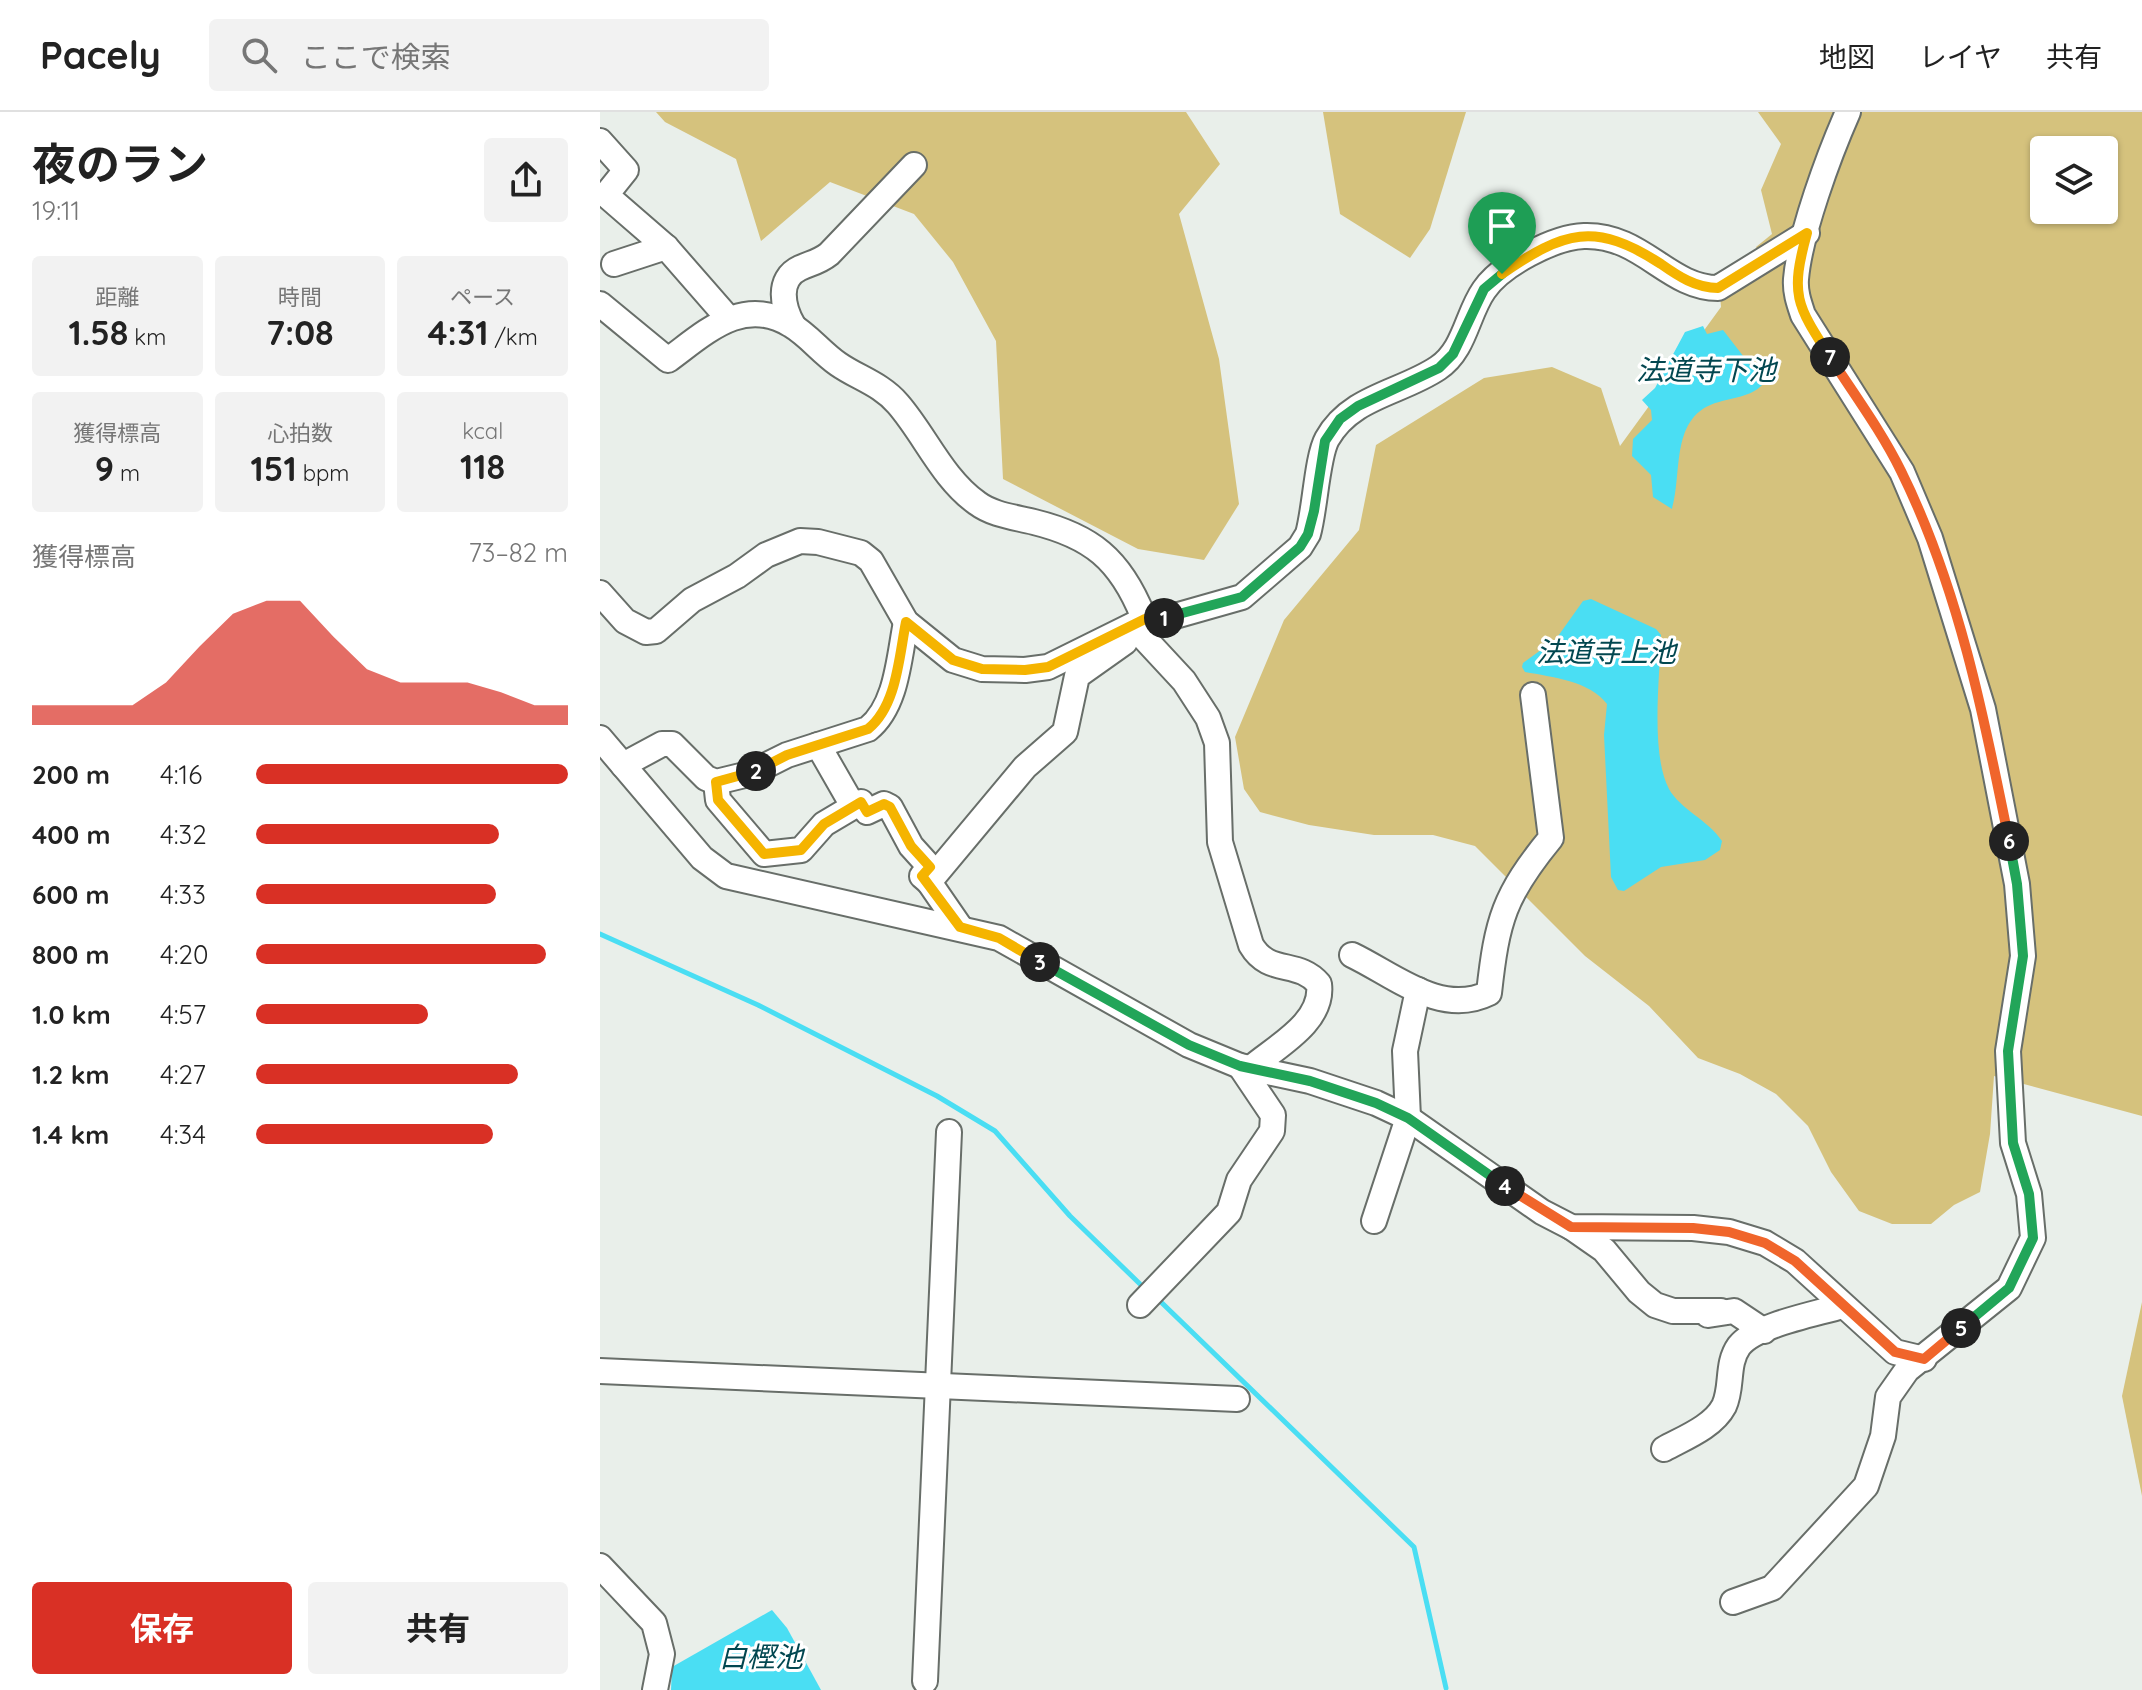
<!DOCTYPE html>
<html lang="ja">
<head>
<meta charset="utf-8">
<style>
	:root { --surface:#fff; --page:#f2f2f2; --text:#222; --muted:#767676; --line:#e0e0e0; --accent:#d93025 }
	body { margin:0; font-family:Quicksand,"Noto Sans JP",sans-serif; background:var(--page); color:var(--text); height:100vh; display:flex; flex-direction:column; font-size:30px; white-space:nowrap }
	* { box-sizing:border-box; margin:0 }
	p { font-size:26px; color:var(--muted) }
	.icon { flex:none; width:44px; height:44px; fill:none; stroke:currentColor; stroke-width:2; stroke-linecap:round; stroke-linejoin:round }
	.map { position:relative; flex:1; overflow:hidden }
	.sheet { display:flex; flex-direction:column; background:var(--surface); width:600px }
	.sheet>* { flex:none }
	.tools { position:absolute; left:1430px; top:24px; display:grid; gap:16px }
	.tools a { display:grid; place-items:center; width:88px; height:88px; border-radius:8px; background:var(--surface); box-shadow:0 2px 6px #0004; font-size:40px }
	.pin { position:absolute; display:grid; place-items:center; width:68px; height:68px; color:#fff; margin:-82px -34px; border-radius:50% 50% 50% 0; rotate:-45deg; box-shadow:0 0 8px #0007 }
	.pin .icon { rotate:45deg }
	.km { position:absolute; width:40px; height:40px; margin:-20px; border-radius:50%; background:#222; color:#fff; font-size:22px; line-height:40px; text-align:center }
	.round { display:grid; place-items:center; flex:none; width:84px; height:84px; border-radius:8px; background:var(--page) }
	.overview { display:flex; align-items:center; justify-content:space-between; height:136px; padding:0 32px }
	h1 { font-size:44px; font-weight:700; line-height:60px }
	.stats { display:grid; grid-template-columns:repeat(3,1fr); gap:12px; height:136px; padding:8px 32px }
	.stats div { display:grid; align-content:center; border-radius:8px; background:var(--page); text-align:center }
	.stats b { font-size:34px; font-weight:700 }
	.stats small { font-size:22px; font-weight:400 }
	.stats p { font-size:22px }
	.chart { height:224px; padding:16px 32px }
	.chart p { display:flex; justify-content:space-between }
	.chart svg { width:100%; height:144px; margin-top:8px; fill:var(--accent); opacity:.7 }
	.primary-button { display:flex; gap:16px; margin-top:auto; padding:16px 32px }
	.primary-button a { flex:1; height:92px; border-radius:8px; background:var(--accent); color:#fff; font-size:32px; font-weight:700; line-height:92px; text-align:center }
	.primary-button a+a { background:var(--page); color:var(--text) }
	ul { padding:0 32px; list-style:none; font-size:26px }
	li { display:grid; grid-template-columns:128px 96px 1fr; align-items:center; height:60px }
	li i { height:20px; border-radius:10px; background:var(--accent) }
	header { display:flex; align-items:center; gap:48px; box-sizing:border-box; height:112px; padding:0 40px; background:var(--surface); border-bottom:2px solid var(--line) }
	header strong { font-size:38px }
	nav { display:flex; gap:44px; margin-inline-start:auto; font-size:28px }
	.search { width:560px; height:72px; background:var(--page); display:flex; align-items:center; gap:20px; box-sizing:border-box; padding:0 28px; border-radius:8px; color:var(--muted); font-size:30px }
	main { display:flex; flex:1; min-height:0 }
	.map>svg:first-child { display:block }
	.green { fill:#d5c27d; fill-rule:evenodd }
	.water { fill:#4adef3 }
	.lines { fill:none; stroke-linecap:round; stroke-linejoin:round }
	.stream { stroke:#4adef3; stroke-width:5 }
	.minor-casing { stroke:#686e69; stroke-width:28 }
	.minor { stroke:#fff; stroke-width:24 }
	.split-1-casing { stroke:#fff; stroke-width:16 }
	.split-2-casing { stroke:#fff; stroke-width:16 }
	.split-3-casing { stroke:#fff; stroke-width:16 }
	.split-4-casing { stroke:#fff; stroke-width:16 }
	.split-5-casing { stroke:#fff; stroke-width:16 }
	.split-6-casing { stroke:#fff; stroke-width:16 }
	.split-7-casing { stroke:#fff; stroke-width:16 }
	.split-8-casing { stroke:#fff; stroke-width:16 }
	.split-1 { stroke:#22a559; stroke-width:10 }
	.split-2 { stroke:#f5b400; stroke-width:10 }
	.split-3 { stroke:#f5b400; stroke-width:10 }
	.split-4 { stroke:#22a559; stroke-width:10 }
	.split-5 { stroke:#f0652b; stroke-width:10 }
	.split-6 { stroke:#22a559; stroke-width:10 }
	.split-7 { stroke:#f0652b; stroke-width:10 }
	.split-8 { stroke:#f5b400; stroke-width:10 }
	.labels { text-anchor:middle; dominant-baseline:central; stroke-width:6; stroke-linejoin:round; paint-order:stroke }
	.water-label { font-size:28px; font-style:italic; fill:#024750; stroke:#fff }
</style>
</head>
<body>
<header>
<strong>Pacely</strong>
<div class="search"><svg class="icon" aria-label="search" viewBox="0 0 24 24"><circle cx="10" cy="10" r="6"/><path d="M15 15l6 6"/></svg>ここで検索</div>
<nav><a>地図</a><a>レイヤ</a><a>共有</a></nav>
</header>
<main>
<section class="sheet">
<div class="overview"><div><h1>夜のラン</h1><p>19:11</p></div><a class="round"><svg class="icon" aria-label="share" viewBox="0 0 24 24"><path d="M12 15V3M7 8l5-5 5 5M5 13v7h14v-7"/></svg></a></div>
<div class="stats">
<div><p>距離</p><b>1.58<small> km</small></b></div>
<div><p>時間</p><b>7:08</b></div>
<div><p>ペース</p><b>4:31<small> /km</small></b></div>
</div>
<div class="stats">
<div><p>獲得標高</p><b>9<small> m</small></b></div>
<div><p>心拍数</p><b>151<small> bpm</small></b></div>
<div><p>kcal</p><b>118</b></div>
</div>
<div class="chart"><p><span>獲得標高</span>73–82 m</p>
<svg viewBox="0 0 160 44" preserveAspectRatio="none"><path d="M0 44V38L10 38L20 38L30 38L40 31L50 20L60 10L70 6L80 6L90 17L100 27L110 31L120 31L130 31L140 34L150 38L160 38V44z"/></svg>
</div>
<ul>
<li><b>200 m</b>4:16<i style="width:100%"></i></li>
<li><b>400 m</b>4:32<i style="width:78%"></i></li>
<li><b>600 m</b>4:33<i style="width:77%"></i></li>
<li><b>800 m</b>4:20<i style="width:93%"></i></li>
<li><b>1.0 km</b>4:57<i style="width:55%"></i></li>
<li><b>1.2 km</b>4:27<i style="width:84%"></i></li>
<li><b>1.4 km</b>4:34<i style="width:76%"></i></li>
</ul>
<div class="primary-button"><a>保存</a><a>共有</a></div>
</section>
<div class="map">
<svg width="1542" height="1578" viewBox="0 0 1542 1578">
	<rect width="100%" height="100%" fill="#e9efea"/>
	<g class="green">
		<path d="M 56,0 L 586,0 L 620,52 L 579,102 L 619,247 L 639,392 L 604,448 L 538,437 L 403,367 L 396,229 L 353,150 L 314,102 L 230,70 L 161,129 L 136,47 L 65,10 Z"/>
		<path d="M 723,0 L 866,0 L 830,117 L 810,146 L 740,102 Z"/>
		<path d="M 1158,0 L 1542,0 L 1542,1004 L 1394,964 L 1390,1022 L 1380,1080 L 1354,1093 L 1331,1112 L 1292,1112 L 1259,1099 L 1231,1060 L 1208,1014 L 1176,982 L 1140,962 L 1098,946 L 1049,894 L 985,844 L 875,734 L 833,723 L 774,723 L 709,713 L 660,700 L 644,677 L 635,625 L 684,508 L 759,418 L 776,333 L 884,266 L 952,255 L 1001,276 L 1020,334 L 1121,195 L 1120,183 L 1162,165 L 1161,145 L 1156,135 L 1172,122 L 1161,78 L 1181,32 ZM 1444,38 L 1504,38 L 1504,98 L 1444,98 Z"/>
		<path d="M 1542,1190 L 1542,1384 L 1522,1284 Z"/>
	</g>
	<g class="water">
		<path d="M 1103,214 L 1107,222 L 1123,218 L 1164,271 C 1153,284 1136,285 1119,290 C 1069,303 1083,361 1072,397 L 1053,385 L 1051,363 L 1032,344 L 1033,327 L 1052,308 L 1051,298 L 1042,288 L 1055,276 L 1085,220 Z"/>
		<path d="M 991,487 L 1056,517 L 1061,523 C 1060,564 1050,641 1069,677 C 1080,697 1108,708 1122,729 L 1120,738 L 1105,748 L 1061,755 L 1024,779 L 1018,778 L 1011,765 L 1004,623 L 1007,592 C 990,569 952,565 925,560 L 922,555 L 923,551 L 956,527 L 983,489 Z"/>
		<path d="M 172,1498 L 187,1516 L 221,1578 L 71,1578 L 72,1555 Z"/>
	</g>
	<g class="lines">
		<g class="stream">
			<path d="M 0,822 L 158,893 L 337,984 L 395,1019 L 470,1104 L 540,1172"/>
			<path d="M 562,1191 L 814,1435 L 846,1576"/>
		</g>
		<g class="minor-casing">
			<g id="minor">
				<path d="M 0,29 L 26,58 L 6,83 L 66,135 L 128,206"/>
				<path d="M 14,152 L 66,135"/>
				<path d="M 0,192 L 68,248 C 105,221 143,183 191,213 C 208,223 221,240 238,252 C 258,266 281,272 298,292 C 325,323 342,366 377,391 C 393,403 414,405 434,410 C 491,424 520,447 543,504 C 545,510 543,519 545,527 L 584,569 L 608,606 L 617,631 L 620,730 L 651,833 C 669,864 698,847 719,872 C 724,910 677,934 651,956"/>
				<path d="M 193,213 C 183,196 176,167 200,156 C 211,151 219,150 229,142 L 314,53"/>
				<path d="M 0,481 L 25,509 L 46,520 L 56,519 L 92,488 L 137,464 L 166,443 L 200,429 L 218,430 L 261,441 L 271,449 L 306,510 L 353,548 L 382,557 L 425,558 L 448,555 L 545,507 L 568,506 L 642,485 L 700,435 L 708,422 C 715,398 717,345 727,327 C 751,284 801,281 838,256 C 865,238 867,202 884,178 C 901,153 954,125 984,124 C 1042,122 1068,176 1118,176 L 1207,121"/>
				<path d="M 0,626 L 102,746 L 126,764 L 399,826 L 589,933 L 640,954 L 710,969 L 776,991 L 808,1006 L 942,1100 L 971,1115 L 1093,1116 L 1129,1120 L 1165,1131 L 1195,1149 L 1295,1240 L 1324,1247"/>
				<path d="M 218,633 L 253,694"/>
				<path d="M 23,653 L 62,632 L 72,632 L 106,666 L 116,670 L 149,662 L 187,643 L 268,617 C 297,594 299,545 306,510"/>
				<path d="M 116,670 L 118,688 L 164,742 L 201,738 L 224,712 L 261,690 L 267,700 L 284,692 L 290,695 L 311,734 L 330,755 L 322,764 L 329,770"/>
				<path d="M 360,815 L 329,770 L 425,655 L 465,620 L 477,564 L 525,530"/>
				<path d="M 752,843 C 794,863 841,905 889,881 C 897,808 904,783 951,726 L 933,583"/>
				<path d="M 774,1109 L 808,1006 L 805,939 L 818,878"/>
				<path d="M 971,1115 L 1004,1138 L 1039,1180 L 1055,1193 L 1073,1199 L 1121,1199"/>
				<path d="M 540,1193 L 629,1100 L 639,1068 L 672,1019 L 673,1003 L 640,954"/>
				<path d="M 1108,1203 L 1134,1199 L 1164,1219"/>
				<path d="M 0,1259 L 637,1287"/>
				<path d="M 1064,1337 C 1084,1326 1113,1315 1124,1294 C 1133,1275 1126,1252 1139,1234 C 1155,1213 1216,1202 1242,1194"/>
				<path d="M 0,1454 L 54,1511 L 62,1542 L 55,1578"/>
				<path d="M 1133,1490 L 1172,1476 L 1266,1374 L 1283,1324 L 1288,1285 L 1307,1258 L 1409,1176 L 1433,1126 L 1429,1082 L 1413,1031 L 1408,939 L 1423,844 L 1417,772 L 1383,597 L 1330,426 L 1302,360 L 1203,203 C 1199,191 1195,180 1196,167 C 1200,121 1229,43 1248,0"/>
				<path d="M 325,1569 L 349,1020"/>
			</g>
		</g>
		<use href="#minor" class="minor"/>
	</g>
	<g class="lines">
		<g class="split-1-casing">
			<path id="split-1" d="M 564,506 L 642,485 L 700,435 L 708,422 L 714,399 L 725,329 L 740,307 L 758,294 L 839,256 L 853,242 L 884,177 L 902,162"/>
		</g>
		<g class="split-2-casing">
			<path id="split-2" d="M 156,659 L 187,643 L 268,617 C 297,594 299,544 306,510 L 353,548 L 382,557 L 425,558 L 448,555 L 545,507 L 564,506"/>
		</g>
		<g class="split-3-casing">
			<path id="split-3" d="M 156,659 L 116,670 L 118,688 L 164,742 L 201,738 L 224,712 L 261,690 L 267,700 L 284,692 L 290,695 L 311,734 L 330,755 L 322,764 L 360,815 L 399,826 L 440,850"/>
		</g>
		<g class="split-4-casing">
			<path id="split-4" d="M 440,850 L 589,933 L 640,954 L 710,969 L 776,991 L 808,1006 L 905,1074"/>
		</g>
		<g class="split-5-casing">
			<path id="split-5" d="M 905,1074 L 971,1115 L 1093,1116 L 1129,1120 L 1165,1131 L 1195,1149 L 1295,1240 L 1324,1247 L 1361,1216"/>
		</g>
		<g class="split-6-casing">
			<path id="split-6" d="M 1361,1216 L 1409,1176 L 1433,1126 L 1429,1082 L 1413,1031 L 1408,939 L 1423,844 L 1417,772 L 1409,729"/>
		</g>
		<g class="split-7-casing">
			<path id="split-7" d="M 1230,245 C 1254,282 1282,320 1301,359 C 1358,474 1384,604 1409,729"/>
		</g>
		<g class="split-8-casing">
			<path id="split-8" d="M 902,162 C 964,119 995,109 1061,152 C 1078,164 1096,176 1118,176 L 1207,121 C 1190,183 1196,192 1230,245"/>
		</g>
		<use href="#split-1" class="split-1"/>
		<use href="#split-2" class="split-2"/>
		<use href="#split-3" class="split-3"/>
		<use href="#split-4" class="split-4"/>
		<use href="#split-5" class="split-5"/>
		<use href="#split-6" class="split-6"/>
		<use href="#split-7" class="split-7"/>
		<use href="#split-8" class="split-8"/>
	</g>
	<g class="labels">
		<g class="water-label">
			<text x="1106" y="257">法道寺下池</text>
			<text x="1006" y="539">法道寺上池</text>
			<text x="161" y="1544">白樫池</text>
		</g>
	</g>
</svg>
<div class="tools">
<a><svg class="icon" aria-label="layers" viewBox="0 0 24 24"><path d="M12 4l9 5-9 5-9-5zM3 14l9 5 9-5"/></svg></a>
</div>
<div class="pin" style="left:902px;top:162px;background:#1e9e55"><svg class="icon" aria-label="arrive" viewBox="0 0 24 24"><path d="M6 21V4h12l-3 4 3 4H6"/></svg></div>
<b class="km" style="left:564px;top:506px">1</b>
<b class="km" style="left:156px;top:659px">2</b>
<b class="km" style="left:440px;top:850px">3</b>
<b class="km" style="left:905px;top:1074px">4</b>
<b class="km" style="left:1361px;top:1216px">5</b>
<b class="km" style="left:1409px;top:729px">6</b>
<b class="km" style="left:1230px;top:245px">7</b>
</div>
</main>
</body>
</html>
